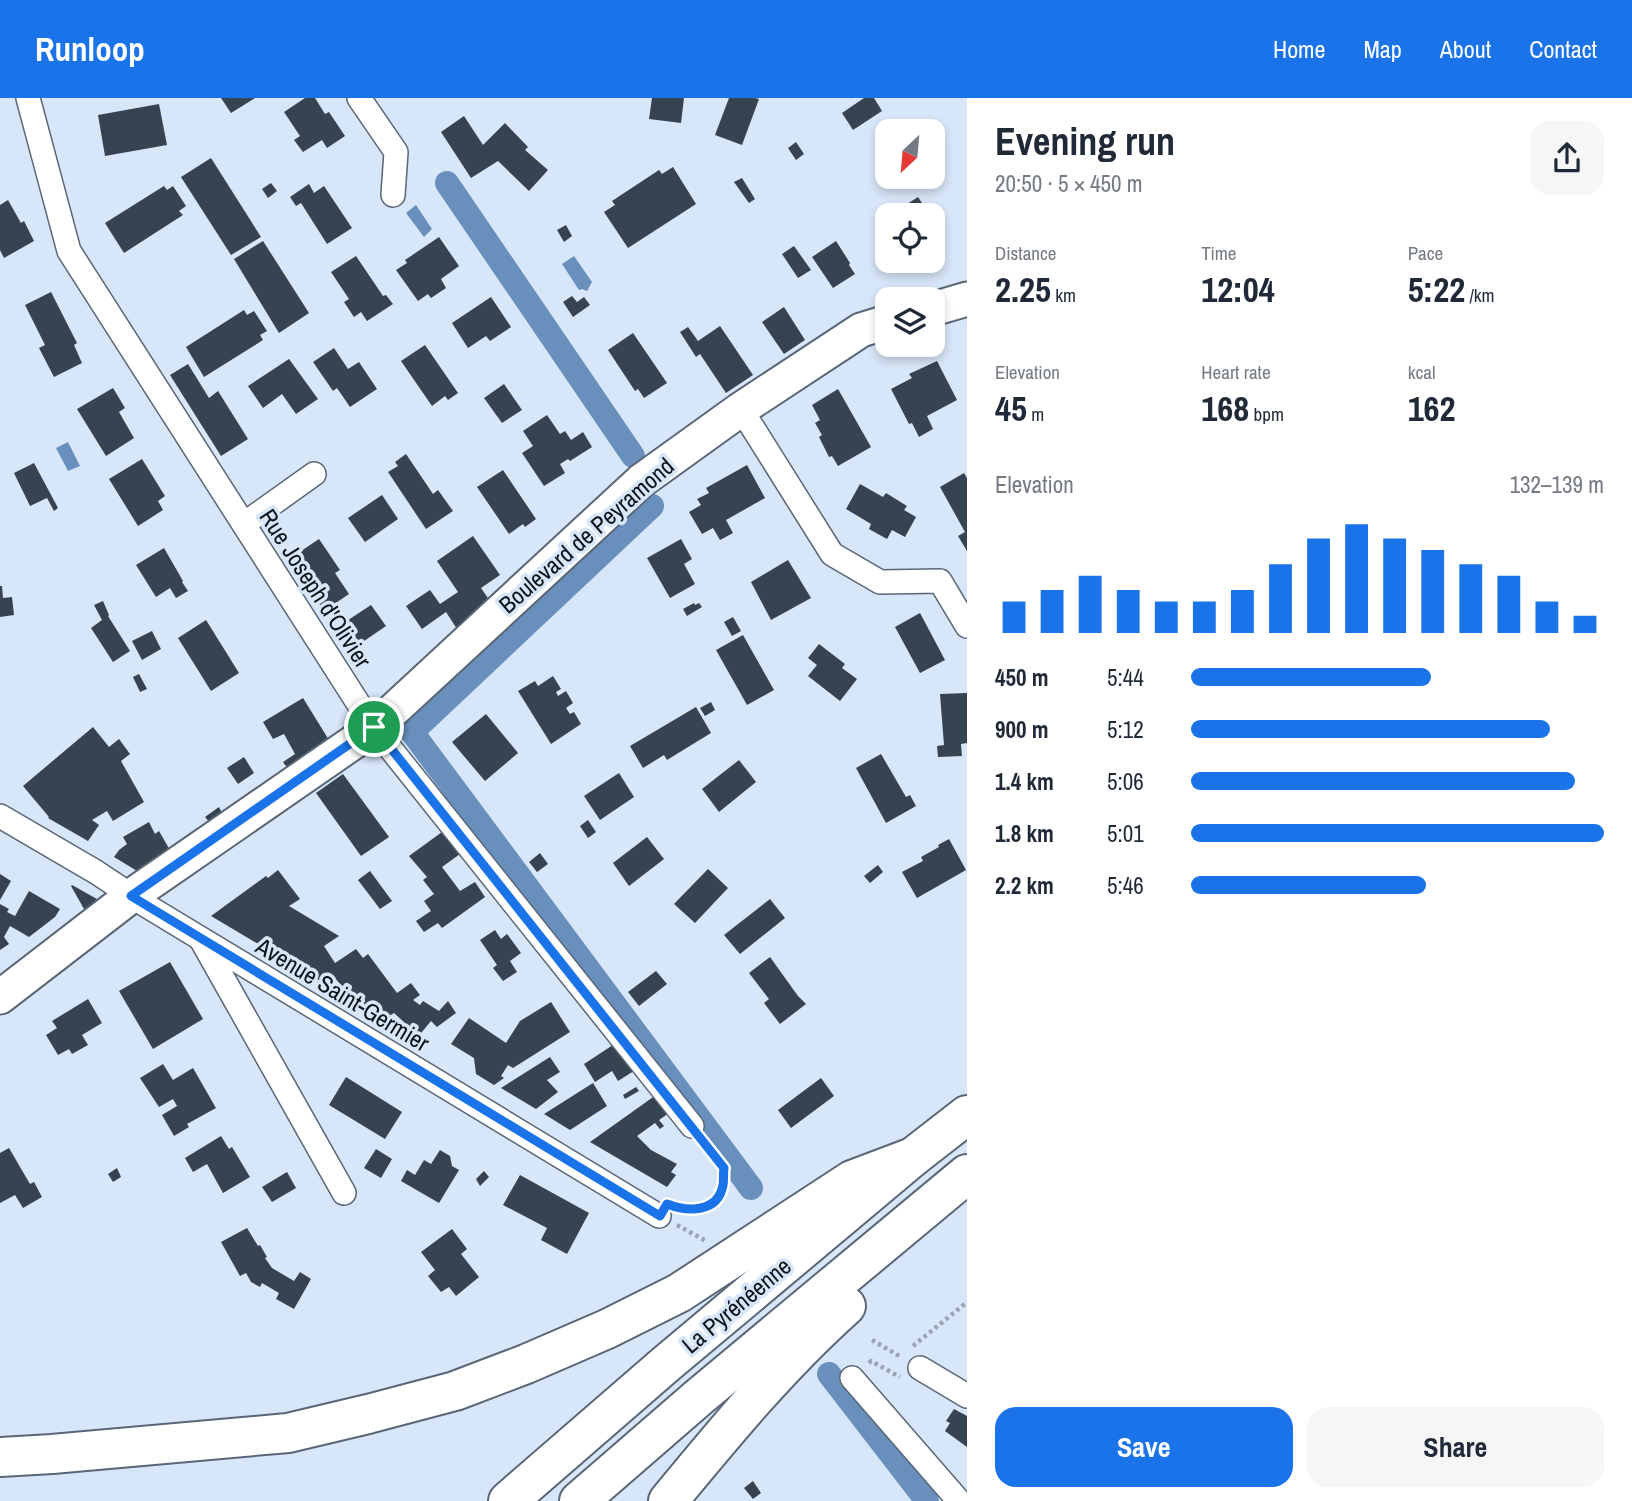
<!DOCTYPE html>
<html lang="en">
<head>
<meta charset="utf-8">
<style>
	:root { --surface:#fff; --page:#f6f6f7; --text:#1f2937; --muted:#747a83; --accent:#1a73e8 }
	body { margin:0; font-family:"Archivo Narrow",sans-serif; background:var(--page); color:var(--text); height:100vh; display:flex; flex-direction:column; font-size:26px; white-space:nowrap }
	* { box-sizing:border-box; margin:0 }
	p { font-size:23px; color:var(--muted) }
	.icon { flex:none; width:38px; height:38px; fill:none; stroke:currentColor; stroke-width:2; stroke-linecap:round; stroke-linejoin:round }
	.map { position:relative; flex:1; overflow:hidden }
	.side { display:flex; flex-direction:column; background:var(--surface); width:665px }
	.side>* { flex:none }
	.needle { width:46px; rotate:206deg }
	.controls { position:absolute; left:875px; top:21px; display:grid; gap:14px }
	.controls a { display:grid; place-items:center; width:70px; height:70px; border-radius:14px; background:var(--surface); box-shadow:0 4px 10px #0003; font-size:35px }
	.pin { position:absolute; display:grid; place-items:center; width:60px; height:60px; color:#fff; margin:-30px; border:4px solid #fff; border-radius:50%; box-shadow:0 2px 7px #0007 }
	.round { display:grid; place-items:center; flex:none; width:74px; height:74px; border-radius:21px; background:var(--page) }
	.head { display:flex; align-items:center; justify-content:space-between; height:119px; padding:0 28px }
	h1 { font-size:38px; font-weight:800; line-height:52px }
	.stats { display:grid; grid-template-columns:repeat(3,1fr); gap:10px; height:119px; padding:7px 28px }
	.stats div { display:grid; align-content:center }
	.stats b { font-size:35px; font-weight:800 }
	.stats small { font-size:19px; font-weight:400 }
	.stats p { font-size:19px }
	.chart { height:196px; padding:14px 28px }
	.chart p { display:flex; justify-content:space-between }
	.chart svg { width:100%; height:126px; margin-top:7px; stroke:var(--accent); stroke-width:6 }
	.button { display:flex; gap:14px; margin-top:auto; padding:14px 28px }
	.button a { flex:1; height:80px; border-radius:21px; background:var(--accent); color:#fff; font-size:28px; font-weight:800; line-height:80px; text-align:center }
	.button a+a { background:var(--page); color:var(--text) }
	ul { padding:0 28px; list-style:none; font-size:23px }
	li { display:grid; grid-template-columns:112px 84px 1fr; align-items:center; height:52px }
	li i { height:18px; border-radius:9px; background:var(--accent) }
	header { display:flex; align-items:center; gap:42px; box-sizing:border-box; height:98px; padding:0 35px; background:var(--accent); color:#fff }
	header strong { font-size:33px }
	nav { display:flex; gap:38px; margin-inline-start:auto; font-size:24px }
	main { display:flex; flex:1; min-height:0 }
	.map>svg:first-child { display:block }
	.water { fill:#698fbc }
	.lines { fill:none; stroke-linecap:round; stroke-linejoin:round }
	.canal { stroke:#698fbc; stroke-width:24 }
	.building { fill:#364351 }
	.street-casing { stroke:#596676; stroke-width:26 }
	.secondary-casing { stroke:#596676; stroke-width:37 }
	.highway-casing { stroke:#596676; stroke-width:42 }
	.path { stroke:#99a5b4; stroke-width:4.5; stroke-dasharray:3.5 3.5; stroke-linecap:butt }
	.street { stroke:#fff; stroke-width:23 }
	.secondary { stroke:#fff; stroke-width:33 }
	.highway { stroke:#fff; stroke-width:38 }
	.route-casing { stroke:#fff; stroke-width:14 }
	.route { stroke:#1a73e8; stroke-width:9 }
	.labels { text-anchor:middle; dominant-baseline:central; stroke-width:7; stroke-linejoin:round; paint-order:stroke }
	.street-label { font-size:24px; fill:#0d1319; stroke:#d7e6f8 }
</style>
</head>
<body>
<header>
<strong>Runloop</strong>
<nav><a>Home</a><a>Map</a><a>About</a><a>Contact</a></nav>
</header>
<main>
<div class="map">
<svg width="967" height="1403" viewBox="0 0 967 1403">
	<rect width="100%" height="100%" fill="#d7e6f8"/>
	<g class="water">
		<path d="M 416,107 L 432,131 L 424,139 L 406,115 Z"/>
		<path d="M 574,158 L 592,184 L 587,193 L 582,191 L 579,192 L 562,166 Z"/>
		<path d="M 68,344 L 80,368 L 68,373 L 56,350 Z"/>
	</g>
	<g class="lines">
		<g class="canal">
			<path d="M 447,85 L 633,358"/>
			<path d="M 652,408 L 412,634 L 751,1090"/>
			<path d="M 829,1276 L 927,1403"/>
		</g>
	</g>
	<g class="building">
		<path d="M 221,0 L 255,0 L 231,15 Z"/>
		<path d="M 305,0 L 315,0 L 325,16 L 329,14 L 345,38 L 327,50 L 322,42 L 303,54 L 294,42 L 300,38 L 284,14 Z"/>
		<path d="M 652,0 L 684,0 L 681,25 L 649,21 Z"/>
		<path d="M 729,0 L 755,0 L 759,1 L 742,47 L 715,37 Z"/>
		<path d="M 864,0 L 874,0 L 882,13 L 853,32 L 842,15 Z"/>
		<path d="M 159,6 L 167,47 L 105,58 L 98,17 Z"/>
		<path d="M 464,18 L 483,47 L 505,25 L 528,49 L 525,52 L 548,72 L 529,93 L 498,63 L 471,80 L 441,34 Z"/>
		<path d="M 796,44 L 804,56 L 796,62 L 788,50 Z"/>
		<path d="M 211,60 L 261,139 L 231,157 L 181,79 Z"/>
		<path d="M 673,69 L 696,106 L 628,150 L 604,114 L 615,107 L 612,103 L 659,72 L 662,76 Z"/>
		<path d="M 742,80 L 755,101 L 749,105 L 734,84 Z"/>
		<path d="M 271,85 L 277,93 L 268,100 L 262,91 Z"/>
		<path d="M 309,86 L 314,95 L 324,88 L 352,130 L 327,146 L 301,105 L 296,108 L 290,99 Z"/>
		<path d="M 164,88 L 167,92 L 173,88 L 186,108 L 179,113 L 183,117 L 124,155 L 105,125 Z"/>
		<path d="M 918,99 L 930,117 L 890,117 Z"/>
		<path d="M 8,102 L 21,125 L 24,123 L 34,143 L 4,160 L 0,152 L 0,107 Z"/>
		<path d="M 566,127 L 572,138 L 564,144 L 557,132 Z"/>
		<path d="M 439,139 L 459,168 L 441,181 L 446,190 L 431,200 L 428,196 L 418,203 L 396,172 L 407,165 L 405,162 Z"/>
		<path d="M 263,143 L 309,215 L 279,235 L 234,161 Z"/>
		<path d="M 836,143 L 850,165 L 849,167 L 855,176 L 833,190 L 812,159 Z"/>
		<path d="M 794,148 L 811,172 L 798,180 L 782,156 Z"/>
		<path d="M 356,158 L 383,198 L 386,197 L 393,206 L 367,223 L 361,214 L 354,219 L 344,204 L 349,201 L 331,174 Z"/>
		<path d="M 51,194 L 77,245 L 74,247 L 82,265 L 54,279 L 39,250 L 45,247 L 25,207 Z"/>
		<path d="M 572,198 L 577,204 L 584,199 L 590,207 L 573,219 L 563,204 Z"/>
		<path d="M 491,199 L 511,229 L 490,243 L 486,238 L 468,250 L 452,225 Z"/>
		<path d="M 784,209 L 805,242 L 784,256 L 762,224 Z"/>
		<path d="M 244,212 L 247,217 L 254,213 L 267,233 L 260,237 L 263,242 L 204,279 L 186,249 Z"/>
		<path d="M 720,228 L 753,277 L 726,295 L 700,256 L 696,259 L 680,234 L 688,229 L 698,243 Z"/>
		<path d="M 633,235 L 667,285 L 644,300 L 638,291 L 635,293 L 608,252 Z"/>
		<path d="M 425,247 L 458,295 L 448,302 L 445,298 L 432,308 L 401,263 Z"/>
		<path d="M 334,250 L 348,271 L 359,264 L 377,291 L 350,309 L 337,290 L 333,293 L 313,264 Z"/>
		<path d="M 289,261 L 318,301 L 296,316 L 282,296 L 263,310 L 248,288 Z"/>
		<path d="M 937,263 L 957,302 L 927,318 L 933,331 L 919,339 L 912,325 L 909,326 L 891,291 L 912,280 L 909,276 Z"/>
		<path d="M 188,266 L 209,300 L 218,293 L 248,341 L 221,358 L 170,277 Z"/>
		<path d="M 504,286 L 522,312 L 502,325 L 484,300 Z"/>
		<path d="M 113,290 L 125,310 L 119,314 L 134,340 L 106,358 L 77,311 Z"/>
		<path d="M 838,291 L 871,349 L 838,368 L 832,358 L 829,359 L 819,339 L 822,337 L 815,325 L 820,322 L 812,307 Z"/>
		<path d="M 547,317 L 560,336 L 565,333 L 571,342 L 583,334 L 592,349 L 570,363 L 568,361 L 560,366 L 565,375 L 544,388 L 522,355 L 533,348 L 523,333 Z"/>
		<path d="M 406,356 L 433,396 L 438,392 L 453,413 L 426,431 L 388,374 L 398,368 L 395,364 Z"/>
		<path d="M 142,361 L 165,398 L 158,403 L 163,412 L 138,428 L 109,381 Z"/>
		<path d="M 34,365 L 58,410 L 54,413 L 47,400 L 30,408 L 14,375 Z"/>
		<path d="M 747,367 L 765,400 L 726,422 L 733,435 L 720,442 L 713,430 L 702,436 L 689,414 L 701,407 L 697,401 L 709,395 L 706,390 Z"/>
		<path d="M 503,372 L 536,421 L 525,429 L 523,426 L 509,436 L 477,389 Z"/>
		<path d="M 964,375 L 967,380 L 967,453 L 958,438 L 965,434 L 940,389 Z"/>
		<path d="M 860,386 L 883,399 L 886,395 L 907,408 L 904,412 L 916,419 L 905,439 L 892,432 L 887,441 L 869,431 L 871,426 L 846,411 Z"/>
		<path d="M 382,397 L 398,421 L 365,444 L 348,420 Z"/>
		<path d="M 473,438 L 500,477 L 481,490 L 490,503 L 457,531 L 446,514 L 422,531 L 406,508 L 430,492 L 440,506 L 458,494 L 437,463 Z"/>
		<path d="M 319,441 L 340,472 L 335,475 L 349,496 L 324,513 L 289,461 Z"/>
		<path d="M 681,441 L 692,461 L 684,466 L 695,486 L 670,500 L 647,460 Z"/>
		<path d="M 164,450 L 183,483 L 182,484 L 188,493 L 176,500 L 170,490 L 156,499 L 136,467 Z"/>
		<path d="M 788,462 L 811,500 L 771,522 L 751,484 Z"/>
		<path d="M 0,488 L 2,488 L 3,500 L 12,499 L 14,517 L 0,519 Z"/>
		<path d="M 103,503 L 109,517 L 108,518 L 130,553 L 113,564 L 91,530 L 102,522 L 94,507 Z"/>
		<path d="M 694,505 L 695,507 L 699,505 L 702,509 L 687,518 L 683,511 Z"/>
		<path d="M 371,507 L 386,528 L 351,552 L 336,530 Z"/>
		<path d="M 920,515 L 945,562 L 920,575 L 895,529 Z"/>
		<path d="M 733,519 L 741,533 L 732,538 L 724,524 Z"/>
		<path d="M 206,522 L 239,575 L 211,593 L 178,540 Z"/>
		<path d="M 152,533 L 161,551 L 142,562 L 132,543 Z"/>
		<path d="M 743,537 L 774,592 L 747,607 L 716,552 Z"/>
		<path d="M 819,546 L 845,566 L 842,570 L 857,581 L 840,603 L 808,578 L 817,567 L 808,560 Z"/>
		<path d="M 139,576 L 147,591 L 140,594 L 133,579 Z"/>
		<path d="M 553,578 L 561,591 L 556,594 L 558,598 L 566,593 L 573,605 L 566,610 L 570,616 L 574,614 L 581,626 L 551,646 L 518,593 L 535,583 L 538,588 Z"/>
		<path d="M 967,595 L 967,645 L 961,646 L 962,658 L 938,659 L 937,648 L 944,647 L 940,596 Z"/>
		<path d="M 303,600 L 329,642 L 288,671 L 283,664 L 295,656 L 284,636 L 273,641 L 263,624 Z"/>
		<path d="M 711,604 L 715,612 L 705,618 L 700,610 Z"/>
		<path d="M 696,609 L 711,635 L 667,662 L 664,657 L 643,670 L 630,648 Z"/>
		<path d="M 486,616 L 518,655 L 485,683 L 452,644 Z"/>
		<path d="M 93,629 L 109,649 L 119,641 L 130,656 L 121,663 L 144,704 L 113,723 L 107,713 L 92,722 L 99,727 L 88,743 L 48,720 L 49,719 L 23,688 Z"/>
		<path d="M 881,656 L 906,699 L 910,697 L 916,708 L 886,725 L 856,670 Z"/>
		<path d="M 244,659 L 254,675 L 238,686 L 227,670 Z"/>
		<path d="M 739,662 L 756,684 L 719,714 L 702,691 Z"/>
		<path d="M 619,675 L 634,699 L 600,722 L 584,698 Z"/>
		<path d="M 343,676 L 389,739 L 361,758 L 316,695 Z"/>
		<path d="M 219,709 L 223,717 L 211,726 L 205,719 Z"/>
		<path d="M 588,722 L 596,734 L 588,740 L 580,728 Z"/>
		<path d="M 149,724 L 155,736 L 159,733 L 171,754 L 142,776 L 114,759 L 119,752 L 127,746 L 123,739 Z"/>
		<path d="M 442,734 L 460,756 L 442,769 L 460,793 L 475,784 L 485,799 L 442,830 L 438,825 L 424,834 L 416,823 L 431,813 L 424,803 L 434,796 L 423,782 L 427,779 L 409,758 Z"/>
		<path d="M 647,739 L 664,761 L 629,788 L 613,765 Z"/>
		<path d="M 949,741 L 966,772 L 917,800 L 902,774 L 923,763 L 921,759 L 939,749 L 938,747 Z"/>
		<path d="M 540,755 L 548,766 L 537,774 L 529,764 Z"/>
		<path d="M 878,767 L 883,774 L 870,785 L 864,778 Z"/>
		<path d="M 708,771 L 728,790 L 695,825 L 674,806 Z"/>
		<path d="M 278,772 L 300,801 L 289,808 L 339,838 L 324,848 L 335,865 L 356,851 L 363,860 L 368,856 L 397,895 L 411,885 L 420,897 L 413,902 L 420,907 L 423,903 L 439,913 L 448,903 L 456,915 L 437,929 L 431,923 L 417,940 L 401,931 L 405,925 L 394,915 L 384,921 L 355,904 L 335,880 L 327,887 L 211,818 L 266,778 L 268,780 Z"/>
		<path d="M 370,773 L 392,803 L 380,811 L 358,782 Z"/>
		<path d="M 0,776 L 11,783 L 0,802 Z"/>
		<path d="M 72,787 L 104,805 L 88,818 L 71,788 Z"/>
		<path d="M 29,793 L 60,811 L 55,819 L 29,839 L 10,828 L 4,839 L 9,846 L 0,852 L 0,806 L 9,811 L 7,814 L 15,818 Z"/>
		<path d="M 770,801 L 785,820 L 740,856 L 724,837 Z"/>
		<path d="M 495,832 L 501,841 L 507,836 L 521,855 L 510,863 L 517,874 L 503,883 L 493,870 L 497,867 L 480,842 Z"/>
		<path d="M 770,859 L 798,898 L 806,906 L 780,926 L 764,905 L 769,901 L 749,875 Z"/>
		<path d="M 170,864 L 203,921 L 153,951 L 119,893 Z"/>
		<path d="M 656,873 L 667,886 L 639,908 L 628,894 Z"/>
		<path d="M 88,901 L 102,925 L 82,937 L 88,947 L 72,956 L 69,951 L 58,957 L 46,937 L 57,930 L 52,923 Z"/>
		<path d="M 551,904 L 570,934 L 513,970 L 508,967 L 501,978 L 504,980 L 494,987 L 476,976 L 474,960 L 451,946 L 469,920 L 506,945 L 520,923 Z"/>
		<path d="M 616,945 L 637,971 L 618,983 L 612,973 L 595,984 L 584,966 Z"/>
		<path d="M 550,959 L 560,974 L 547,982 L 558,994 L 536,1011 L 501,990 Z"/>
		<path d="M 163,966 L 173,982 L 193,970 L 216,1010 L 187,1026 L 189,1029 L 174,1038 L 162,1017 L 177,1008 L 173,1001 L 159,1009 L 140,980 Z"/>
		<path d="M 346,979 L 402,1014 L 385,1041 L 329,1007 Z"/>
		<path d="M 821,980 L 834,998 L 791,1030 L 778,1012 Z"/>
		<path d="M 593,985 L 607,1008 L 570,1032 L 544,1016 Z"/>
		<path d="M 636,989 L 639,993 L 625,1001 L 623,997 Z"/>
		<path d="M 656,997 L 669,1015 L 659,1022 L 664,1028 L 660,1031 L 655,1025 L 637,1038 L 651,1052 L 677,1066 L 671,1074 L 676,1077 L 667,1089 L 590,1044 Z"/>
		<path d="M 221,1038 L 229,1051 L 232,1049 L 250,1079 L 223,1095 L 207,1066 L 193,1074 L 185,1060 Z"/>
		<path d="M 9,1050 L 30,1086 L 34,1084 L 42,1099 L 23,1110 L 15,1097 L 0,1105 L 0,1055 Z"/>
		<path d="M 376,1051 L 392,1061 L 381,1080 L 364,1070 Z"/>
		<path d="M 440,1052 L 450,1058 L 452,1068 L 459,1072 L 439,1105 L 401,1083 L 407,1072 L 415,1077 L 424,1062 L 431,1066 Z"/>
		<path d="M 117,1070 L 121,1079 L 113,1084 L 108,1076 Z"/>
		<path d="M 484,1073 L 489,1079 L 480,1088 L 476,1081 Z"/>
		<path d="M 287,1074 L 296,1090 L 272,1104 L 262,1089 Z"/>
		<path d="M 520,1077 L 589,1115 L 567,1156 L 541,1142 L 547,1130 L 503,1107 Z"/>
		<path d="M 247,1130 L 258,1148 L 260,1147 L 267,1159 L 265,1160 L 272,1170 L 294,1183 L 300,1174 L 311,1181 L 294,1211 L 276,1201 L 279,1195 L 262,1185 L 260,1189 L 251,1184 L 246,1175 L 240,1178 L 221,1144 Z"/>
		<path d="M 452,1131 L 467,1151 L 461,1156 L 479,1179 L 456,1198 L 449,1189 L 441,1194 L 428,1178 L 435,1172 L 421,1154 Z"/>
		<path d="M 954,1311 L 967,1318 L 967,1349 L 945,1333 L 950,1325 L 946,1323 Z"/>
		<path d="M 753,1383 L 761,1395 L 753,1401 L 744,1390 Z"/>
	</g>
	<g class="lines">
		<g class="street-casing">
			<g id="street">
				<path d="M 28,0 L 69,153 L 374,630 L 692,1028"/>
				<path d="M 359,0 L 396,54 L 393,97"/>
				<path d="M 741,311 L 832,456 L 880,484 L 940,483 L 967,528"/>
				<path d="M 244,426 L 314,376"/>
				<path d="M 0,718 L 96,774 L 147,808 L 659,1118"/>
				<path d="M 202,843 L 344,1095"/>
				<path d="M 920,1270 L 967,1298"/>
				<path d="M 852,1280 L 959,1403"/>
			</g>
		</g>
		<g class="secondary-casing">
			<g id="secondary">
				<path d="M 933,211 L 967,201"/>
				<path d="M 0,899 L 131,798 L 374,630 L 641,383 L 741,311 L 861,232 L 887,224"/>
			</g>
		</g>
		<g class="highway-casing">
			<g id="highway">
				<path d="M 0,1359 L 52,1356 L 288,1335 L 368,1316 L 455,1293 L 526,1266 L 607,1231 L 679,1195 L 852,1082 L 913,1059"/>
				<path d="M 508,1403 L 666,1266 L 913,1059 L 967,1017"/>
				<path d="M 579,1403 L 699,1299 L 967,1076"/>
				<path d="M 668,1403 C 724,1335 780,1267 846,1208"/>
			</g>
		</g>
		<g class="path">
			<path d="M 680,1110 L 698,1112 L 714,1104 L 723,1089 L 724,1070 L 705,1046"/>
			<path d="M 677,1127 L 706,1143"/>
			<path d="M 872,1242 L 901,1259"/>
			<path d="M 913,1248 L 967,1204"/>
			<path d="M 869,1265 L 871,1263 L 900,1279"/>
		</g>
		<use href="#street" class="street"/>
		<use href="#secondary" class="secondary"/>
		<use href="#highway" class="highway"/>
	</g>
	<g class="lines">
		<g class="route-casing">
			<path id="route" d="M 374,629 L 724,1070 C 723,1075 724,1082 723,1087 C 718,1115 688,1114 667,1106 L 660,1118 L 131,798 Z"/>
		</g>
		<use href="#route" class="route"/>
	</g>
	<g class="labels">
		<g class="street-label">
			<text transform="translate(586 437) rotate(-41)">Boulevard de Peyramond</text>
			<text transform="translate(316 490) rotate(57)">Rue Joseph d'Olivier</text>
			<text transform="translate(343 896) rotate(31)">Avenue Saint-Germier</text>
			<text transform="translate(736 1207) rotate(-40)">La Pyrénéenne</text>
		</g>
	</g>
</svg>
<div class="controls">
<a><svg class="needle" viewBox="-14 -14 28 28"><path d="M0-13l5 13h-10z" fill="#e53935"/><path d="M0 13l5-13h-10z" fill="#747a83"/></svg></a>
<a><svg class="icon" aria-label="locate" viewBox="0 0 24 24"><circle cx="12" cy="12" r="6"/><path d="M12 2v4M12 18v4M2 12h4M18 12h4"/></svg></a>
<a><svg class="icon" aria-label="layers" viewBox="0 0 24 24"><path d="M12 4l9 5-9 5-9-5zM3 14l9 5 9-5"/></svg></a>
</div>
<div class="pin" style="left:374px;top:629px;background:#1e9e55"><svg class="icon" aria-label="arrive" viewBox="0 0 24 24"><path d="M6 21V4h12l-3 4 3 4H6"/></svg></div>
</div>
<section class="side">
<div class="head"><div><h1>Evening run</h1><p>20:50 · 5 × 450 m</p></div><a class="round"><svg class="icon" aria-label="share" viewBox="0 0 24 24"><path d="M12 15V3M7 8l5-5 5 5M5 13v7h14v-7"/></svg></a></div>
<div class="stats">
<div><p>Distance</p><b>2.25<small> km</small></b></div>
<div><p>Time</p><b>12:04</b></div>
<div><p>Pace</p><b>5:22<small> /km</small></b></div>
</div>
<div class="stats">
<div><p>Elevation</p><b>45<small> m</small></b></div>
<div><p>Heart rate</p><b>168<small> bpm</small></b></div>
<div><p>kcal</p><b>162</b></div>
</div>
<div class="chart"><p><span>Elevation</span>132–139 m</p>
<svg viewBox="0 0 160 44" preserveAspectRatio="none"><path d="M5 44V33M15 44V29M25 44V24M35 44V29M45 44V33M55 44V33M65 44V29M75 44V20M85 44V11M95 44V6M105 44V11M115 44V15M125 44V20M135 44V24M145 44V33M155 44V38"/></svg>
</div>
<ul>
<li><b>450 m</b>5:44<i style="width:58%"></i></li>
<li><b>900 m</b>5:12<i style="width:87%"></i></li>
<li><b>1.4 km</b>5:06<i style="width:93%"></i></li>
<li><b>1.8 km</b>5:01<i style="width:100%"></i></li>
<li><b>2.2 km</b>5:46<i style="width:57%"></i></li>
</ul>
<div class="button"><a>Save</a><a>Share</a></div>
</section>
</main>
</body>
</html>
